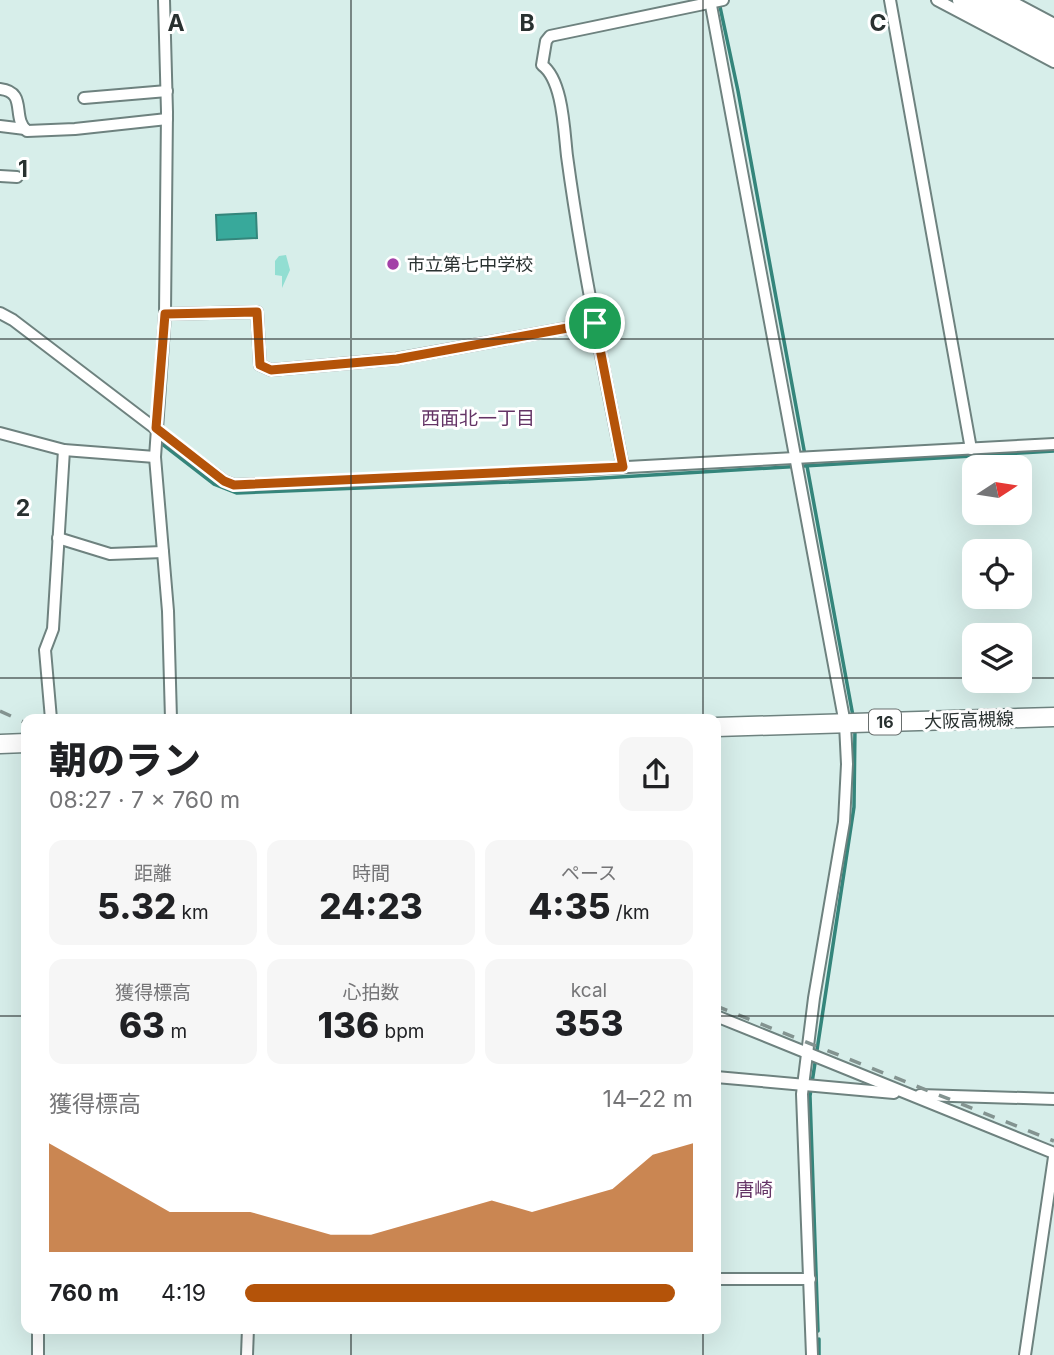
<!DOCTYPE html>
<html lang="ja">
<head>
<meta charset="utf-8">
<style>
	:root { --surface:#fff; --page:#f6f6f6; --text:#202124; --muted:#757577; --accent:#b45309 }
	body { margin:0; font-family:Inter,"Noto Sans JP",sans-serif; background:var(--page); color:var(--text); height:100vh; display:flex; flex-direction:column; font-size:26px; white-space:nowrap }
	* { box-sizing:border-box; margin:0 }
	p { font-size:23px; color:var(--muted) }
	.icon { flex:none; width:38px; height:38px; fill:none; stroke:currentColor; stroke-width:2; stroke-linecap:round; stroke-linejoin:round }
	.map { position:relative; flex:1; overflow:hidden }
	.details { position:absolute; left:21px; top:714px; width:700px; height:620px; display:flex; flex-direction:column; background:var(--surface); border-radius:14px; box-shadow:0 7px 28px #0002 }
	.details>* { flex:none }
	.needle { width:46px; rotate:78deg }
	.tools { position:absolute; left:962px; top:455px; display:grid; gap:14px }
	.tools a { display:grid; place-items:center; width:70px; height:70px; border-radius:14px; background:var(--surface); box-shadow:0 7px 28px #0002; font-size:35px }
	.pin { position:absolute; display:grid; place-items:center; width:60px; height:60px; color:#fff; margin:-30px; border:4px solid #fff; border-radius:50%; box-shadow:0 2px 7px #0007 }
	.round { display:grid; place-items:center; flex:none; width:74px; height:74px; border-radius:14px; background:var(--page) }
	.overview { display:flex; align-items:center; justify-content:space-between; height:119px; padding:0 28px }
	h1 { font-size:38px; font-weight:800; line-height:52px }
	.stats { display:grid; grid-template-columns:repeat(3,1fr); gap:10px; height:119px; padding:7px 28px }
	.stats div { display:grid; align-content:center; border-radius:14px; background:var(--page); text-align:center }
	.stats b { font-size:35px; font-weight:800 }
	.stats small { font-size:19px; font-weight:400 }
	.stats p { font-size:19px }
	.chart { height:196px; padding:14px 28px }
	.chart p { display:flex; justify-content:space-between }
	.chart svg { width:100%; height:126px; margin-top:7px; fill:var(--accent); opacity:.7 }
	ul { padding:0 28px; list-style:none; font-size:23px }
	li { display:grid; grid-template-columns:112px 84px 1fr; align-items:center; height:52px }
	li i { height:18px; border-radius:9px; background:var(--accent) }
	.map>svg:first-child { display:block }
	.green { fill:#92ded2 }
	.water { fill:#38a99b; stroke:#34857b; stroke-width:2 }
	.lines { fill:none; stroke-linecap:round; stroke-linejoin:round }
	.stream { stroke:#34857b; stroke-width:3.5 }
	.minor-casing { stroke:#6e827f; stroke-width:14 }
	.primary-casing { stroke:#6e827f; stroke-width:21 }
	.minor { stroke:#fff; stroke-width:10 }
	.primary { stroke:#fff; stroke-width:18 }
	.rail { stroke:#839390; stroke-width:3.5; stroke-dasharray:12 12; stroke-linecap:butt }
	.route-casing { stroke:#fff; stroke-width:14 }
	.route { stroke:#b45309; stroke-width:9 }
	.grid { fill:none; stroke:#293130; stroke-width:2; stroke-opacity:0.55 }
	.poi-dot { fill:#a341a8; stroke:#fff; stroke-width:2.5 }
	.labels { text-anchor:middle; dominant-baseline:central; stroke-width:6; stroke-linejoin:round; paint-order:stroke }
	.shield { fill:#fff; stroke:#696f6e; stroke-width:2 }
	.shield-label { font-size:16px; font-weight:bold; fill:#293130 }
	.poi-label { font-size:18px; fill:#293130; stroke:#fff; text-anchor:start }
	.street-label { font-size:18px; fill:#293130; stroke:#fff }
	.neighbourhood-label { font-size:19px; fill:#643466; stroke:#fff }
	.grid-label { font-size:23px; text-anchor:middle; font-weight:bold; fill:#293130; stroke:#fff; stroke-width:6; stroke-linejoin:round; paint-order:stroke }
</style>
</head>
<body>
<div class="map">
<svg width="1054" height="1355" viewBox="0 0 1054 1355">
	<rect width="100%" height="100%" fill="#d7eeea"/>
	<path class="green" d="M 286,255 L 290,270 L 282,288 L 282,276 L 275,275 L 275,261 L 279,256 Z"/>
	<path class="water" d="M 256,213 L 257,238 L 217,240 L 216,215 Z"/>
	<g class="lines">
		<g class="stream">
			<path d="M 719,2 L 738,91 L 853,716"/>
			<path d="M 161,443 L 214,484 L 237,493 L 586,479 L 1054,451"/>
			<path d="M 818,1331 L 810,1096 L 854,807 L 855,727"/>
			<path d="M 819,1339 L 819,1355"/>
		</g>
		<g class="minor-casing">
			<g id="minor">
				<path d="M 164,0 L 167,112 L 165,314 L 155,457 L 168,611 L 171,719"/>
				<path d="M 710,0 L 845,724 L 847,764 L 844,822 L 814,998 L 802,1094 L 812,1355"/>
				<path d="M 890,0 L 971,449"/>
				<path d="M 937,0 L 1054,62"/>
				<path d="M 1009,0 L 1054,24"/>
				<path d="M 0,89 C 28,92 11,118 27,131 L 75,129 L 167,119"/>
				<path d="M 84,98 L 167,91"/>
				<path d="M 0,126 L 25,129"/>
				<path d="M 0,176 L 17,177"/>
				<path d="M 0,313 L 13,320 L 224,481 L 234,485 L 460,476 L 1054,444"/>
				<path d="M 165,314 L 257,312 L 260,365 L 271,370 L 396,359 L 595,323"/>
				<path d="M 0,433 L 64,450 L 155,457"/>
				<path d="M 623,467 C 603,364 581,260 567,156 C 564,131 563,80 542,65 L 546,41 L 550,36 L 723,0"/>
				<path d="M 58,538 L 110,554 L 163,552"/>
				<path d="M 51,719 L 45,650 L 53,629 L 64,450"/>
				<path d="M 716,1016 L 1054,1153"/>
				<path d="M 716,1077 L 894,1093"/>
				<path d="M 920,1095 L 1054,1099"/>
				<path d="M 716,1279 L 810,1279"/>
				<path d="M 38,1355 L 38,1328"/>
				<path d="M 247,1355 L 248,1328"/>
				<path d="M 1025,1355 L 1054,1157"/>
			</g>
		</g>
		<g class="primary-casing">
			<g id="primary">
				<path d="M 962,0 L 1054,50"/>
				<path d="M 989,0 L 1054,35"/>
				<path d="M 716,727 L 1054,717"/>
				<path d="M 0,744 L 26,743"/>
			</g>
		</g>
		<use href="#minor" class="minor"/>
		<use href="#primary" class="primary"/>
		<g class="rail">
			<path d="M 0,711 L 26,723"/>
			<path d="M 716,1006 L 1054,1141"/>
		</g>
	</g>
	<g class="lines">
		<g class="route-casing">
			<path id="route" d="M 257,312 L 260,365 L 271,370 L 397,359 L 595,323 L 623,467 L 234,485 L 224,481 L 156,428 L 165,314 Z"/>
		</g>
		<use href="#route" class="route"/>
	</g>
	<path class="grid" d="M 351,0 L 351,719M 703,0 L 703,719M 0,339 L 1054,339M 0,678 L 975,678M 1020,678 L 1054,678M 0,1016 L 26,1016M 716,1016 L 1054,1016M 351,1328 L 351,1355M 703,1328 L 703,1355"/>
	<circle class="poi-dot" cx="393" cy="264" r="7"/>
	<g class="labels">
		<rect class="shield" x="869" y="709.5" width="32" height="25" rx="5"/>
		<g class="shield-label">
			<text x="885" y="722">16</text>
		</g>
		<g class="poi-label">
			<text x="407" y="264">市立第七中学校</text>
		</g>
		<g class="street-label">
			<text transform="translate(969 720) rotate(-2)">大阪高槻線</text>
		</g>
		<g class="neighbourhood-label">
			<text x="478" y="418">西面北一丁目</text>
			<text x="754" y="1189">唐崎</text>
		</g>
	</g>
	<g class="grid-label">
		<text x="176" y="31">A</text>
		<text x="527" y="31">B</text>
		<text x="878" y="31">C</text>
		<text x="23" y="177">1</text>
		<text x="23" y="516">2</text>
	</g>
</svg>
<div class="tools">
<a><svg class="needle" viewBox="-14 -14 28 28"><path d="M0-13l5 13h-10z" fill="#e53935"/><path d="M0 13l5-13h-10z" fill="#757577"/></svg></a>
<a><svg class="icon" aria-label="locate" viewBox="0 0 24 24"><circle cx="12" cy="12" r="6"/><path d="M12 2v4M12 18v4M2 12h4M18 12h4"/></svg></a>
<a><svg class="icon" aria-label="layers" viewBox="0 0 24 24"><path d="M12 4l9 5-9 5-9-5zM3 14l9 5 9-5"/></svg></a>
</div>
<div class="pin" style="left:595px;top:323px;background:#1e9e55"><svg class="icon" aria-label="arrive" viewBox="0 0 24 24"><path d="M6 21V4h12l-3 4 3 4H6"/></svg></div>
<section class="details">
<div class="overview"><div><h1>朝のラン</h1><p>08:27 · 7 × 760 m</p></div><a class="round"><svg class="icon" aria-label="share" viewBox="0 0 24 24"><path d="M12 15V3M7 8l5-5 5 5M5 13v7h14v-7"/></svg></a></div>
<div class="stats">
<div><p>距離</p><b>5.32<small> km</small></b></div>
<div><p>時間</p><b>24:23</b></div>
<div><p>ペース</p><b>4:35<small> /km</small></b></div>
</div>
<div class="stats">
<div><p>獲得標高</p><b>63<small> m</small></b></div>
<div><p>心拍数</p><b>136<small> bpm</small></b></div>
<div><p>kcal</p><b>353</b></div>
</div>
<div class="chart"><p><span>獲得標高</span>14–22 m</p>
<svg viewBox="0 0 160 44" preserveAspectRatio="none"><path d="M0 44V6L10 14L20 22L30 30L40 30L50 30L60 34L70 38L80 38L90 34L100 30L110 26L120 30L130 26L140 22L150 10L160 6V44z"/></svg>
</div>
<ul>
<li><b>760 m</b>4:19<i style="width:96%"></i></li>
</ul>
</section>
</div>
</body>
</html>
